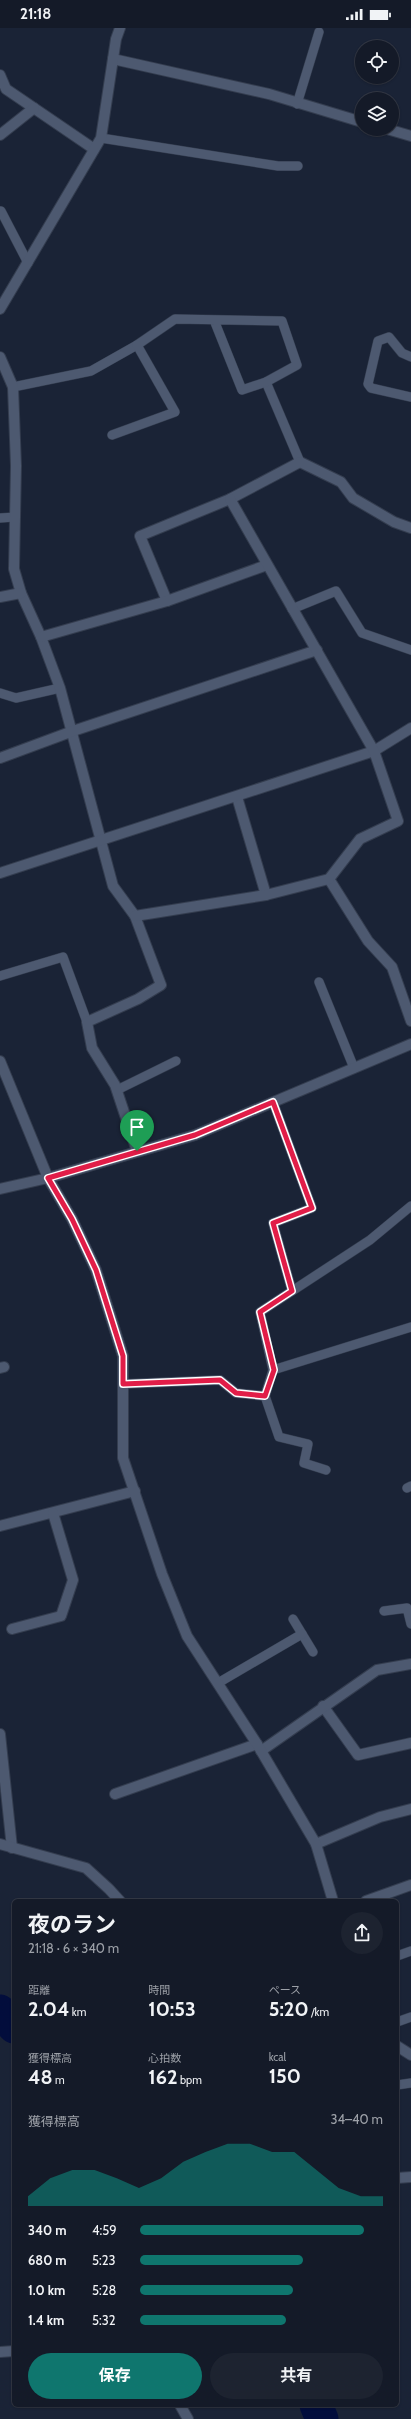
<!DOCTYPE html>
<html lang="ja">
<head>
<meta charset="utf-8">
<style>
	:root { --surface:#141a28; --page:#1d2330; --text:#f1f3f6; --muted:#9da1a8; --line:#333845; --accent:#0f766e }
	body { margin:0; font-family:Cabin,"Noto Sans JP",sans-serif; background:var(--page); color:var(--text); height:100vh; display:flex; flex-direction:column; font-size:15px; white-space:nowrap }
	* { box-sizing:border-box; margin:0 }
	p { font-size:13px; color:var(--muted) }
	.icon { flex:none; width:22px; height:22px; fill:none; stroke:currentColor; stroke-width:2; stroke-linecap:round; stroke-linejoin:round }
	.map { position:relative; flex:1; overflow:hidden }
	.panel { position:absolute; left:12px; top:1871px; width:387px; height:508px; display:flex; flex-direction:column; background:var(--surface); border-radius:6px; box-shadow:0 1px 3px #0004,0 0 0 1px var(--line) }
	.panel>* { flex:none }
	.controls { position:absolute; left:355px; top:12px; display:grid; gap:8px }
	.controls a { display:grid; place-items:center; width:44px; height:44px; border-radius:50%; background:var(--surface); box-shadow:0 1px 3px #0004,0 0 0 1px var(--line); font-size:20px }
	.pin { position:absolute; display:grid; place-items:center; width:34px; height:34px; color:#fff; margin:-41px -17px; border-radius:50% 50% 50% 0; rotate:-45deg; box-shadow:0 0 4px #0007 }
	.pin .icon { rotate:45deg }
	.round { display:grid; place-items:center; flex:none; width:42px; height:42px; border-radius:21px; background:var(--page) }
	.headline { display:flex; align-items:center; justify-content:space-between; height:68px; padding:0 16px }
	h1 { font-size:22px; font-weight:700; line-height:30px }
	.metrics { display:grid; grid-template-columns:repeat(3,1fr); gap:6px; height:68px; padding:4px 16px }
	.metrics div { display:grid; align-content:center }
	.metrics b { font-size:20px; font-weight:700 }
	.metrics small { font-size:11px; font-weight:400 }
	.metrics p { font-size:11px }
	.chart { height:112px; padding:8px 16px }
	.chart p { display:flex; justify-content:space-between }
	.chart svg { width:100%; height:72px; margin-top:4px; fill:var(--accent); opacity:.7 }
	.action { display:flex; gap:8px; margin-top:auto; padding:8px 16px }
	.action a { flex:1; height:46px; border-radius:24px; background:var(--accent); color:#fff; font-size:16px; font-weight:700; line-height:46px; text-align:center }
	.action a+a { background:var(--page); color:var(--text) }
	ul { padding:0 16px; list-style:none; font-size:13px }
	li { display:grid; grid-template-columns:64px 48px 1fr; align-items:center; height:30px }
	li i { height:10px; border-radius:5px; background:var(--accent) }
	.status { display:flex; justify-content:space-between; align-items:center; height:28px; padding:0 20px; background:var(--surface); direction:ltr }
	.status svg { height:11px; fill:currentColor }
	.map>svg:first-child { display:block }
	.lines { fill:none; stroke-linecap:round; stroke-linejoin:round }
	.river { stroke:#020d3c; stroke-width:33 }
	.lane-casing { stroke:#343d4f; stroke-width:10 }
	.street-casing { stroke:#343d4f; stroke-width:12 }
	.lane { stroke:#4d5970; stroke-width:9 }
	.street { stroke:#4d5970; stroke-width:10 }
	.route-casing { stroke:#fff; stroke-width:8 }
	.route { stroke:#e11d48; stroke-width:5 }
</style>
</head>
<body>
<div class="status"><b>21:18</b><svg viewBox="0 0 49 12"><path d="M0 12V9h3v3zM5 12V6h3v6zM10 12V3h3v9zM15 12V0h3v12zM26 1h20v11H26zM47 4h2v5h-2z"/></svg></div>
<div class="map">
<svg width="411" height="2391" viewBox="0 0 411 2391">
	<rect width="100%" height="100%" fill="#1a2336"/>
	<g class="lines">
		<g class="river">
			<path d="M 0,1983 L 14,1999"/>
			<path d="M 316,2377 L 322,2391"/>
		</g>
		<g class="lane-casing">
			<g id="lane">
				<path d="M 297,76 L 319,4"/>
				<path d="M 101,110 L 278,138 L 298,138"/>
				<path d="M 1,183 L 28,235"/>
				<path d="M 411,329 L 402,325 L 389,309 L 378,313 L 368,356 L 371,360 L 411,369"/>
				<path d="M 266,354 L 300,434"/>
				<path d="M 13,359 L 91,343 L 137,317 L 175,291 L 282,293 L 297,337 L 266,354 L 242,362 L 214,292"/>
				<path d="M 112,407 L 175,384 L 137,317"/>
				<path d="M 0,490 L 15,489"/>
				<path d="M 292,581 L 336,563 L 362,605 L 411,622"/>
				<path d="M 0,665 L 16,670 L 60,660"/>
				<path d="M 0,948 L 63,929 L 87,994"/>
				<path d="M 319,954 L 354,1040"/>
				<path d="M 117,1062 L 176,1033"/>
				<path d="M 273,1074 L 312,1180 L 273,1195 L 292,1263"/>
				<path d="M 273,1342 L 260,1284 L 370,1212 L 411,1178"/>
				<path d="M 123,1356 L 220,1352 L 236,1365 L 265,1368 L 273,1342 L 411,1299"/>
				<path d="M 265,1368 L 279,1409 L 308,1416 L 304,1435 L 326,1442"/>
				<path d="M 407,1460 L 411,1458"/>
				<path d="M 384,1583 L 407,1580 L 411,1596"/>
				<path d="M 293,1591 L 313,1624"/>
				<path d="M 218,1655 L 302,1606"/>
				<path d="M 397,1928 L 411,1923"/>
				<path d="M 397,1994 L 411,1989"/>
				<path d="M 397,2057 L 411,2055"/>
			</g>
		</g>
		<g class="street-casing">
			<g id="street">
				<path d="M 113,31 L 269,66 L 362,94"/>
				<path d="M 0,47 L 6,61 L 94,121"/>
				<path d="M 387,101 L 411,108"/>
				<path d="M 0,107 L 34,80"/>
				<path d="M 0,281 L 101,110 L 116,11 L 120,0"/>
				<path d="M 0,329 L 13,359 L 16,438 L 14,541 L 21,565 L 41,609 L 60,660 L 113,858 L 135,888 L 161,957 L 138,971 L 87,994 L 92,1020 L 115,1057 L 137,1123"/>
				<path d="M 0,569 L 21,565"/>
				<path d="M 167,573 L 140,508 L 230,471 L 300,434 L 341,454 L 353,470 L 394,494 L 411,500"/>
				<path d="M 41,609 L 167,573 L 267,537"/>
				<path d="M 0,730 L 73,703 L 317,622"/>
				<path d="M 237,769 L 266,867"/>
				<path d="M 0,845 L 374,723 L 411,700"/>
				<path d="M 329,851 L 368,913 L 392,939 L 411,993"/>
				<path d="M 135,888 L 266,867 L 329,851 L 360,811 L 398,793 L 374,723 L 230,471"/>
				<path d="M 0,1033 L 48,1150 L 0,1161"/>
				<path d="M 0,1340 L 4,1339"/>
				<path d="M 0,1498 L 135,1463"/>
				<path d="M 12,1601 L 61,1588 L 73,1552 L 53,1485"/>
				<path d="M 323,1678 L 358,1727 L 411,1715"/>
				<path d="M 0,1706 L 12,1820"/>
				<path d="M 261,1723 L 377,1642 L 411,1636"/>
				<path d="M 115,1766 L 257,1716"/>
				<path d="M 0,1816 L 86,1840 L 109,1861 L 120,1873"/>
				<path d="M 316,1816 L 380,1789 L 411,1781"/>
				<path d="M 333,1873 L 316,1816 L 257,1716 L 187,1608 L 162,1546 L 123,1430 L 123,1328 L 96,1242 L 72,1191 L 48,1150 L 195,1107 L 411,1016"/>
				<path d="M 366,1873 L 411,1857"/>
				<path d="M 397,2018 L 411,2027"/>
				<path d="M 397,2150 L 411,2149"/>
				<path d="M 0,2324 L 14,2323"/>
				<path d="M 180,2377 L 188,2391"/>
			</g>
		</g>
		<use href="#lane" class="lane"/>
		<use href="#street" class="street"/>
	</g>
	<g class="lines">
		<g class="route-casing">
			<path id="route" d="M 273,1074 L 312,1180 L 273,1195 L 292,1263 L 260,1284 L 274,1342 L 265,1368 L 236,1365 L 220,1352 L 123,1356 L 123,1328 L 96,1242 L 72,1191 L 48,1150 L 195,1107 Z"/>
		</g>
		<use href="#route" class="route"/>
	</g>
</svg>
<div class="controls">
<a><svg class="icon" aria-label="locate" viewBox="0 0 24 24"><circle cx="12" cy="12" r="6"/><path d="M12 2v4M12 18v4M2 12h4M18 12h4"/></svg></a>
<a><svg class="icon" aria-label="layers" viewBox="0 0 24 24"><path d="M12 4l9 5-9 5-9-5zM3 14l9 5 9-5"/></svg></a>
</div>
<div class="pin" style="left:137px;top:1123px;background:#1e9e55"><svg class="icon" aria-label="arrive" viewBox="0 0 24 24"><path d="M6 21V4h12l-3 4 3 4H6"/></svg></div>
<section class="panel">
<div class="headline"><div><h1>夜のラン</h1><p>21:18 · 6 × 340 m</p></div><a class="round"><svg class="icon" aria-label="share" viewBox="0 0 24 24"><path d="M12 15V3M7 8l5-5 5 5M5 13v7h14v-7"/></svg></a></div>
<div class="metrics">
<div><p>距離</p><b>2.04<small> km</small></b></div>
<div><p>時間</p><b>10:53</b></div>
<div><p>ペース</p><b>5:20<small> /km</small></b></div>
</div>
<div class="metrics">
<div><p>獲得標高</p><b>48<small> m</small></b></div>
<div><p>心拍数</p><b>162<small> bpm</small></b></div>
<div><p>kcal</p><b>150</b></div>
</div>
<div class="chart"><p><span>獲得標高</span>34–40 m</p>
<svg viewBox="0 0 160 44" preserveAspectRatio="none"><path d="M0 44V38L10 27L20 22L30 22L40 27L50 33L60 27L70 17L80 11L90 6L100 6L110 11L120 11L130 22L140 33L150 38L160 38V44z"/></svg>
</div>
<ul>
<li><b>340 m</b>4:59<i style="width:92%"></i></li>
<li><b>680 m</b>5:23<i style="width:67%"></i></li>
<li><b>1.0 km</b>5:28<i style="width:63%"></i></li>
<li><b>1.4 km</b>5:32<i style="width:60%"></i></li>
</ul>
<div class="action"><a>保存</a><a>共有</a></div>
</section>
</div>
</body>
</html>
